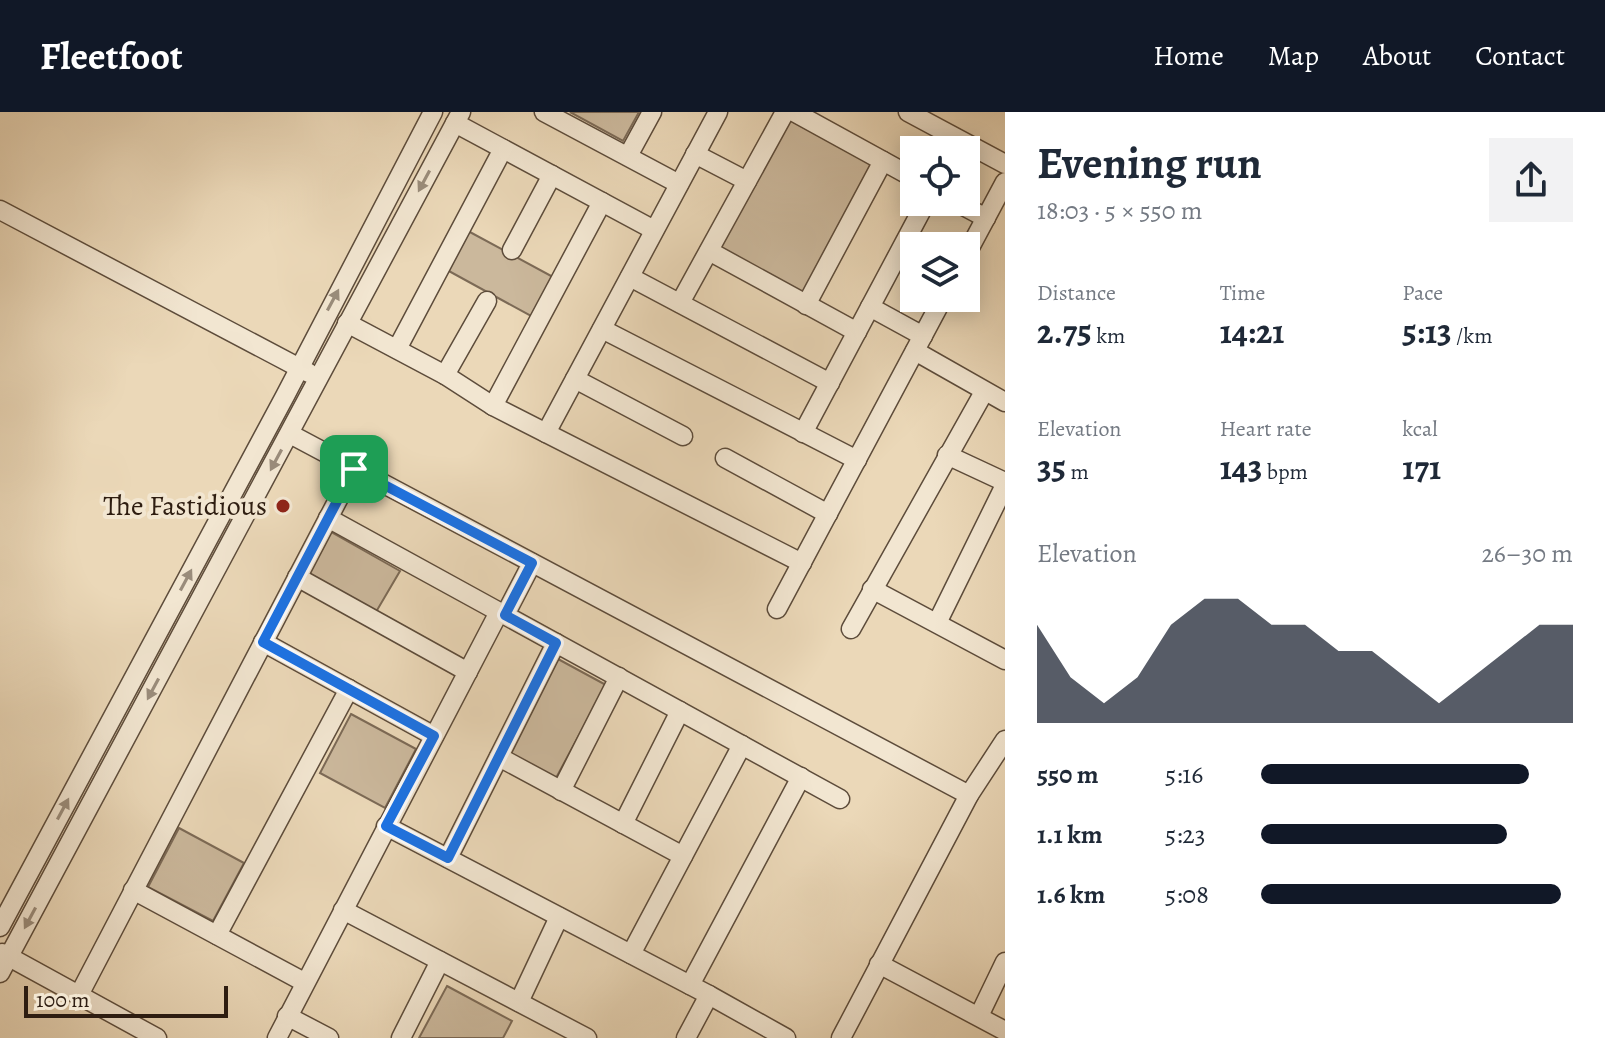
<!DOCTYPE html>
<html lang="en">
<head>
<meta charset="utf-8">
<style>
	:root { --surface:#fff; --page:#f2f2f3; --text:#1f2937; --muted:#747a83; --accent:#111827 }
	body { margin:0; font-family:Alegreya,serif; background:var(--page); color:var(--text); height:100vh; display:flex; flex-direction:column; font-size:30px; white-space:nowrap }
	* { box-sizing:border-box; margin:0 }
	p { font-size:26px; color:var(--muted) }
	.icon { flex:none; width:44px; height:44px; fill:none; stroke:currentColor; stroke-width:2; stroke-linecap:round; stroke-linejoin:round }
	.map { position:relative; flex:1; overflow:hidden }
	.side { display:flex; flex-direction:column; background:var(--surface); width:600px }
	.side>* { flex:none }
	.buttons { position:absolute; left:900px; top:24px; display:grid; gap:16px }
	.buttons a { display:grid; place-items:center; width:80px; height:80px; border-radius:0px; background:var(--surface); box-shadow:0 4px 20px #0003; font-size:40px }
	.scale { position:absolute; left:24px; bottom:20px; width:204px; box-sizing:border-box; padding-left:8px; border:4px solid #2e1d11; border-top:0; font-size:22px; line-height:28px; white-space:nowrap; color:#2e1d11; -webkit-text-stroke:6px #f2e6d1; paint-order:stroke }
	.pin { position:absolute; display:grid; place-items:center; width:68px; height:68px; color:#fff; margin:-34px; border-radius:16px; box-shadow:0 4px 12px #0006 }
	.round { display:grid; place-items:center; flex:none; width:84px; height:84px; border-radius:0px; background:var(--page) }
	.overview { display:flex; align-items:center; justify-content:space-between; height:136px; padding:0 32px }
	h1 { font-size:44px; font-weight:700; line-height:60px }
	.stats { display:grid; grid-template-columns:repeat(3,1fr); gap:12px; height:136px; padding:8px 32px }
	.stats div { display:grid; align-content:center }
	.stats b { font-size:34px; font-weight:700 }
	.stats small { font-size:22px; font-weight:400 }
	.stats p { font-size:22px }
	.chart { height:224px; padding:16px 32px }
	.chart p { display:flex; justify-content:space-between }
	.chart svg { width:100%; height:144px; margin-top:8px; fill:var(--accent); opacity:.7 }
	ul { padding:0 32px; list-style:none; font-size:26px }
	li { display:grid; grid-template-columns:128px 96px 1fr; align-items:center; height:60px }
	li i { height:20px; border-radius:10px; background:var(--accent) }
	header { display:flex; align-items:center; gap:48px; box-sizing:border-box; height:112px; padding:0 40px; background:var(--accent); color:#fff }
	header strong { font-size:38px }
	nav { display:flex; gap:44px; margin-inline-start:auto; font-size:28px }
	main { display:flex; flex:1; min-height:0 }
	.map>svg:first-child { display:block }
	.green { fill:#cbb89c; stroke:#7c6a56; stroke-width:2 }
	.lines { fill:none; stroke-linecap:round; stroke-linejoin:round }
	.minor-casing { stroke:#5d4c3b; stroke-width:21 }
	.minor { stroke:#f2e6d1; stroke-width:18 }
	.oneway { fill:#9a8c7b }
	.route-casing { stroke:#fff; stroke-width:16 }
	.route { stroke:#1a73e8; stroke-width:10 }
	.poi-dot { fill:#8f2418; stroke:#f2e6d1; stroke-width:3 }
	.labels { text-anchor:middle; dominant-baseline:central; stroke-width:8; stroke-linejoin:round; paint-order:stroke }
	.poi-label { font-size:28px; fill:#2e1d11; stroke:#f2e6d1; text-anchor:end }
</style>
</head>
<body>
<header>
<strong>Fleetfoot</strong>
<nav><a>Home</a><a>Map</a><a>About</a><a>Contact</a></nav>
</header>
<main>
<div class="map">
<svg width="1005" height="926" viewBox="0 0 1005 926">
	<rect width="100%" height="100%" fill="#ebd8b8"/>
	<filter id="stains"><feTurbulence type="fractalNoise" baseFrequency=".0025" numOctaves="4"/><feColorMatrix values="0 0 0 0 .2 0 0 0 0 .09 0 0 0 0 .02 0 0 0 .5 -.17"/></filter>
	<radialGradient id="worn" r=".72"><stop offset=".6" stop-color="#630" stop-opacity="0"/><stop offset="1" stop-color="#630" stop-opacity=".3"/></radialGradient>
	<g class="green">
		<path d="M 570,0 L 639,0 L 623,29 Z"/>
		<path d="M 788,7 L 875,54 L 804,184 L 717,136 Z"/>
		<path d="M 468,119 L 553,165 L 531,204 L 447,158 Z"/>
		<path d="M 331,420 L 400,459 L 376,500 L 308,461 Z"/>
		<path d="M 558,547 L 606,573 L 556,666 L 508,641 Z"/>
		<path d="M 351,602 L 416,637 L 385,696 L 320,661 Z"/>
		<path d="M 179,716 L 244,751 L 213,809 L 148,775 Z"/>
		<path d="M 447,874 L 512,909 L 503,926 L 419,926 Z"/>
	</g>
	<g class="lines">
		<g class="minor-casing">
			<g id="minor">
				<path d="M 544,0 L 679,72"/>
				<path d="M 794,0 L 914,66"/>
				<path d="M 908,0 L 1005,52"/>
				<path d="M 455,11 L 654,118"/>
				<path d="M 695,42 L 747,69"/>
				<path d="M 628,44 L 652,0"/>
				<path d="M 956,90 L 986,106"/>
				<path d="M 0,98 L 309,261"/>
				<path d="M 512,138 L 552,63"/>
				<path d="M 709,139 L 857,220"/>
				<path d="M 966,143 L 1005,70"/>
				<path d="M 630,165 L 830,271"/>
				<path d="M 680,191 L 785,0"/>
				<path d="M 806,193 L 883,49"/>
				<path d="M 870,195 L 923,224"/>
				<path d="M 347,211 L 445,263 L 493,294 L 802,451"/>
				<path d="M 602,217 L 857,348"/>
				<path d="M 397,237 L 503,37"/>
				<path d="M 915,239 L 1005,290"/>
				<path d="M 445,263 L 487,189"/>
				<path d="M 575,267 L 683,324"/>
				<path d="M 493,294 L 602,90"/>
				<path d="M 546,321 L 718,0"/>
				<path d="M 803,321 L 926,90"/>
				<path d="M 290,322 L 969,683"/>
				<path d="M 947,343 L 1005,370"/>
				<path d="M 725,346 L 828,402"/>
				<path d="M 328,406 L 840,687"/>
				<path d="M 297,465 L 468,560"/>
				<path d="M 872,477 L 1005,548"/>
				<path d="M 777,497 L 943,186"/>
				<path d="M 505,503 L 532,451"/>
				<path d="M 937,511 L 1005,373"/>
				<path d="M 851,517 L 984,280"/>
				<path d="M 263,530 L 434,624"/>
				<path d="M 499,645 L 683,744"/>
				<path d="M 561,679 L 619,565"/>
				<path d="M 623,712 L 680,599"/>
				<path d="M 386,714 L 709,883 L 786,926"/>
				<path d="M 448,746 L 556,531"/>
				<path d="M 133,778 L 304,870"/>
				<path d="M 343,798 L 587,926"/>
				<path d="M 0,815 L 285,284 L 433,0"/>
				<path d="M 217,823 L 349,577"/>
				<path d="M 2,841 L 157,926"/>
				<path d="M 631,842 L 742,633"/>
				<path d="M 879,852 L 1005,919"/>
				<path d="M 0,861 L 461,0"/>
				<path d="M 690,873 L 801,665"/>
				<path d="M 79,883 L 354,357"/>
				<path d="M 519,890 L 559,805"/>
				<path d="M 287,904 L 329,926"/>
				<path d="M 979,904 L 1005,850"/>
				<path d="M 277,926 L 499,500"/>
				<path d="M 401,926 L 440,849"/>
				<path d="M 686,926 L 709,883"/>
				<path d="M 841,926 L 969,683 L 1005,628"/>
			</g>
		</g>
		<use href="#minor" class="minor"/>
	</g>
	<defs><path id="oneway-solid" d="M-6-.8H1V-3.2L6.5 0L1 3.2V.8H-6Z" transform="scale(2)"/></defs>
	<g class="oneway">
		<use href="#oneway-solid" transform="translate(424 69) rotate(118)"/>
		<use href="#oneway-solid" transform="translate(333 188) rotate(-62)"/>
		<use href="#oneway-solid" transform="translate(276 348) rotate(118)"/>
		<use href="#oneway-solid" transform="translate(186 468) rotate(-62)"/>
		<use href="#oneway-solid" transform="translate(153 577) rotate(118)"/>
		<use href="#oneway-solid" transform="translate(63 697) rotate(-62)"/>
		<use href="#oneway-solid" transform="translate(30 806) rotate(118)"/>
	</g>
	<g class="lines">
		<g class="route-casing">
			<path id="route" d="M 354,357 L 532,451 L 505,503 L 556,531 L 448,746 L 386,714 L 434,624 L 263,530 Z"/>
		</g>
		<use href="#route" class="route"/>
	</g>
	<circle class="poi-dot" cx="283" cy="394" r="8"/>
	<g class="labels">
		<g class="poi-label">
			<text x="267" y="394">The Fastidious</text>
		</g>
	</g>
	<rect width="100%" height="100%" filter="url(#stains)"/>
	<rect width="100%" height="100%" fill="url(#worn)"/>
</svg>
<div class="buttons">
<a><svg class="icon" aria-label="locate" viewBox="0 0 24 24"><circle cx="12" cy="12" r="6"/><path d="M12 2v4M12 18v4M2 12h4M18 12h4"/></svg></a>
<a><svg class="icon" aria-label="layers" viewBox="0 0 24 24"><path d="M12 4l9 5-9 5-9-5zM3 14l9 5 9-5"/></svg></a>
</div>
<div class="scale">100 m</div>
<div class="pin" style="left:354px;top:357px;background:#1e9e55"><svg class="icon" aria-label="arrive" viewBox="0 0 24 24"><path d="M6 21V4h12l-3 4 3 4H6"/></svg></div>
</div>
<section class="side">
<div class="overview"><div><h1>Evening run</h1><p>18:03 · 5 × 550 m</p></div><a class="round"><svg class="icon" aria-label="share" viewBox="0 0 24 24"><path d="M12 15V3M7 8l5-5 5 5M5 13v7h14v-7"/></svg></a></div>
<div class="stats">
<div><p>Distance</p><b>2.75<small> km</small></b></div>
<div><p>Time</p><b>14:21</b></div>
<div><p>Pace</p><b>5:13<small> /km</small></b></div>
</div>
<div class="stats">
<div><p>Elevation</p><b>35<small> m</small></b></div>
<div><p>Heart rate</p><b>143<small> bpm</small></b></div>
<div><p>kcal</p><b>171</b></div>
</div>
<div class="chart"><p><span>Elevation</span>26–30 m</p>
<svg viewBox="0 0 160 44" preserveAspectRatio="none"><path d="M0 44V14L10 30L20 38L30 30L40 14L50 6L60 6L70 14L80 14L90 22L100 22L110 30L120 38L130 30L140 22L150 14L160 14V44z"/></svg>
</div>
<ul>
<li><b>550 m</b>5:16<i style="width:86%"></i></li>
<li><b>1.1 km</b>5:23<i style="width:79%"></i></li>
<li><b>1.6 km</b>5:08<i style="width:96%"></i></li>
</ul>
</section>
</main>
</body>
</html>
